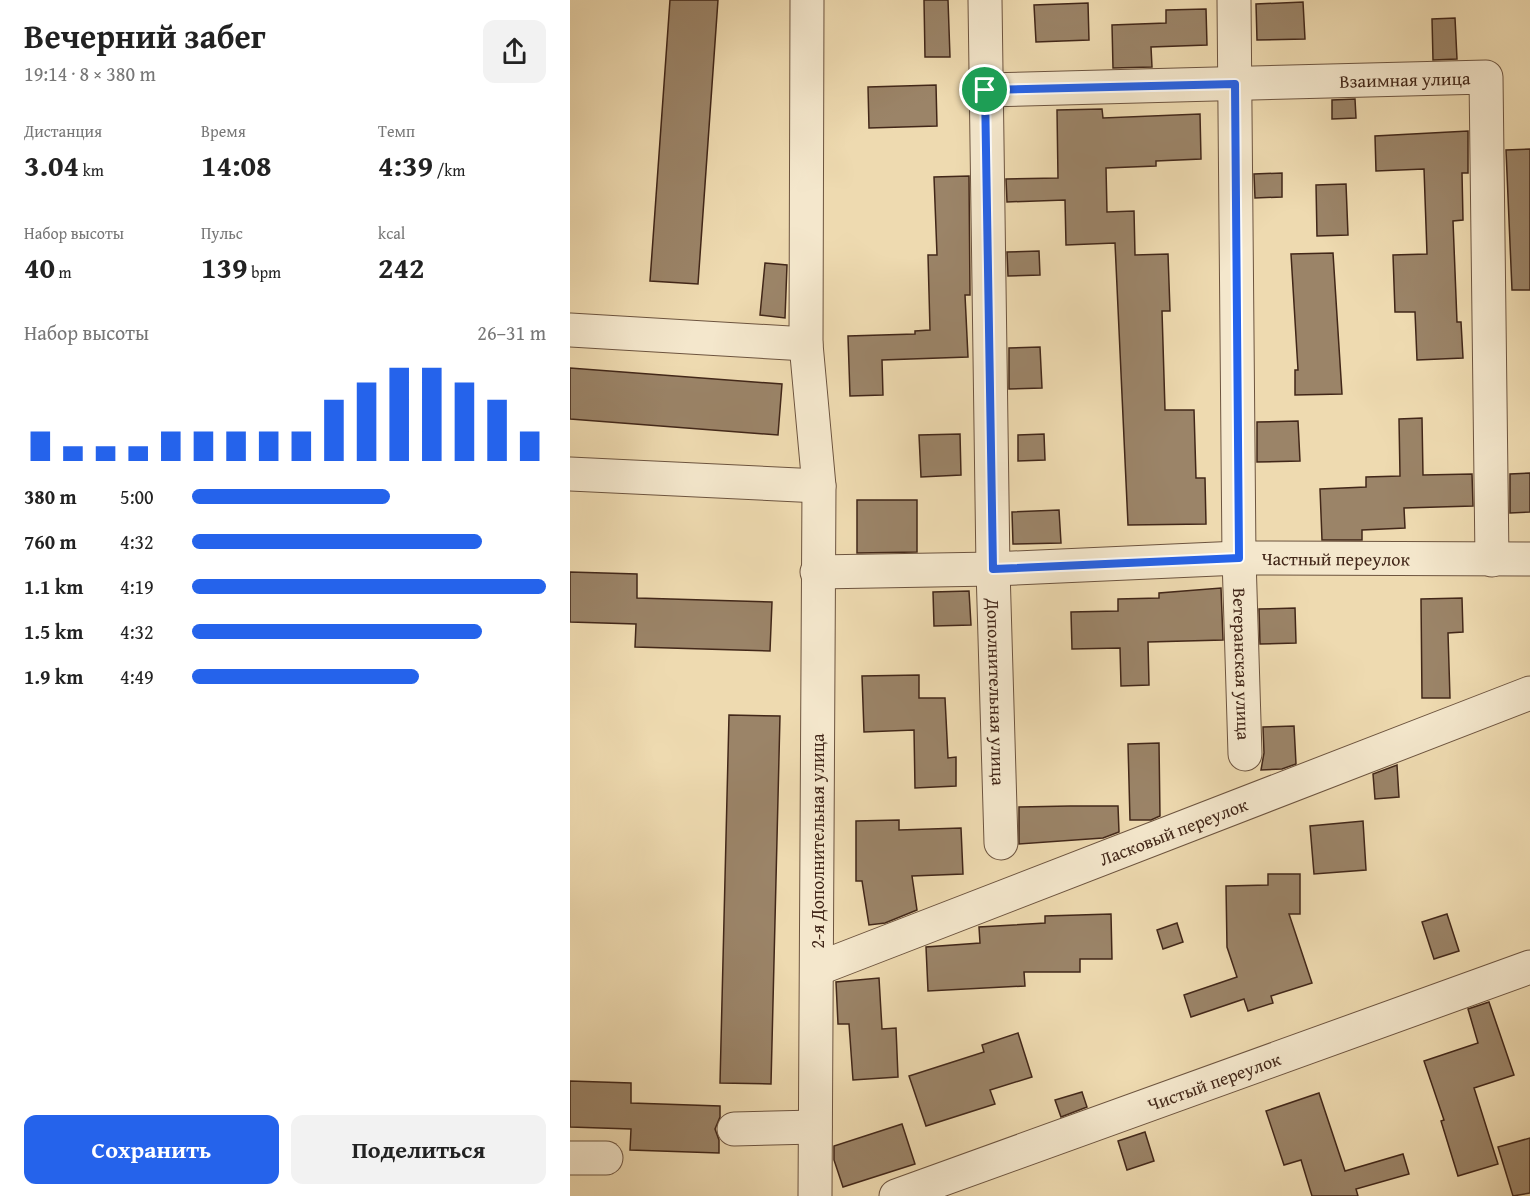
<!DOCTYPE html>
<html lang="ru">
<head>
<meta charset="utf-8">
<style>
	:root { --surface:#fff; --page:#f2f2f2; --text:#222; --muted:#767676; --accent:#2563eb }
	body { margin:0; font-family:"Gentium Book Plus",serif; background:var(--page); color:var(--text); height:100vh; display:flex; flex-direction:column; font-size:22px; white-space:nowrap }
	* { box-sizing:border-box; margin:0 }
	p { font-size:20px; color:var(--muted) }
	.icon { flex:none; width:33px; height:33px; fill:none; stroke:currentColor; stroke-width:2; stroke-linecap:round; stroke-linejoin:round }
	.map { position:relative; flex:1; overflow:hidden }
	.drawer { display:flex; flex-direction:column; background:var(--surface); width:570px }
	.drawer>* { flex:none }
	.pin { position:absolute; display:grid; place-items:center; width:51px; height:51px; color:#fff; margin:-26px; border:3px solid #fff; border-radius:50%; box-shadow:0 2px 6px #0007 }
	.round { display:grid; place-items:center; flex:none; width:63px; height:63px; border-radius:12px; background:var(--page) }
	.headline { display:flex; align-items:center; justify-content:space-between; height:102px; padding:0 24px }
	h1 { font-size:33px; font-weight:600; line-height:45px }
	.metrics { display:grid; grid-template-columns:repeat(3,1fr); gap:9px; height:102px; padding:6px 24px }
	.metrics div { display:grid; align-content:center }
	.metrics b { font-size:30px; font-weight:600 }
	.metrics small { font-size:16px; font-weight:400 }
	.metrics p { font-size:16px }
	.chart { height:168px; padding:12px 24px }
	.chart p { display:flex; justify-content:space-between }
	.chart svg { width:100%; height:108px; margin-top:6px; stroke:var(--accent); stroke-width:6 }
	.cta { display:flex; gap:12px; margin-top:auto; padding:12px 24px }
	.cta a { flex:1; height:69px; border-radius:12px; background:var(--accent); color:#fff; font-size:24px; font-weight:600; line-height:69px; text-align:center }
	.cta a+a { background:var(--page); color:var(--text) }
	ul { padding:0 24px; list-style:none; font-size:20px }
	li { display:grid; grid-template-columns:96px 72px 1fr; align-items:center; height:45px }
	li i { height:15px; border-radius:8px; background:var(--accent) }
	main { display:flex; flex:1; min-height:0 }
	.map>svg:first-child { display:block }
	.building { fill:#9b8468; stroke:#422719; stroke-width:1.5 }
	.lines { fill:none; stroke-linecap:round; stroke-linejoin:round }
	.minor-casing { stroke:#6d543f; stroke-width:35 }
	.minor { stroke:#f4e7cc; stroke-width:33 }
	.route-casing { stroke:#fff; stroke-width:12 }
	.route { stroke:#2563eb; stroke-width:8 }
	.labels { text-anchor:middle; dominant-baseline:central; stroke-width:6; stroke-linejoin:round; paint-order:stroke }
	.street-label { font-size:18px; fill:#422719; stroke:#f4e7cc }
</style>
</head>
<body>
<main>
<section class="drawer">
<div class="headline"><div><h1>Вечерний забег</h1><p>19:14 · 8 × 380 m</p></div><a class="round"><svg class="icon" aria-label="share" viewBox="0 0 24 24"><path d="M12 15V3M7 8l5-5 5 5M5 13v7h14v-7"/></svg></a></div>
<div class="metrics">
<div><p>Дистанция</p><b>3.04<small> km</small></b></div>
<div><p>Время</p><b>14:08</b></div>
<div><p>Темп</p><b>4:39<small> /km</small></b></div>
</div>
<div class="metrics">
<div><p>Набор высоты</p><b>40<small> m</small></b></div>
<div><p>Пульс</p><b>139<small> bpm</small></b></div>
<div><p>kcal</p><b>242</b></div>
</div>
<div class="chart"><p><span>Набор высоты</span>26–31 m</p>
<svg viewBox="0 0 160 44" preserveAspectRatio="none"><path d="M5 44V32M15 44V38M25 44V38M35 44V38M45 44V32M55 44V32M65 44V32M75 44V32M85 44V32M95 44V19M105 44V12M115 44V6M125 44V6M135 44V12M145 44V19M155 44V32"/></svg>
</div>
<ul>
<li><b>380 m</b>5:00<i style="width:56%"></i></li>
<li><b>760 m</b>4:32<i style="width:82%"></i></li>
<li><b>1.1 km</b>4:19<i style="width:100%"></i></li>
<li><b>1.5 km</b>4:32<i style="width:82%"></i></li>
<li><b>1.9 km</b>4:49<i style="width:64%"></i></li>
</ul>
<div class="cta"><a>Сохранить</a><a>Поделиться</a></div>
</section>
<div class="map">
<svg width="960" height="1196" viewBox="0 0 960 1196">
	<rect width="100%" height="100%" fill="#eedab0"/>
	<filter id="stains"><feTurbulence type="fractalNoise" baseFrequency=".00333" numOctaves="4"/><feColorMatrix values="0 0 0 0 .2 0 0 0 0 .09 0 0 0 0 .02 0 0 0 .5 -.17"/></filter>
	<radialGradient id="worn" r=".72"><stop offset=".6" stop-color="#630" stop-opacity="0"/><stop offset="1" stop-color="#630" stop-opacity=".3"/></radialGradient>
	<g class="building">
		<path d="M 100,0 L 148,0 L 128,284 L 80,281 Z"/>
		<path d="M 354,0 L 378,0 L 380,57 L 355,57 Z"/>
		<path d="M 733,2 L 735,39 L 687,40 L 686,4 Z"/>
		<path d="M 518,3 L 519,40 L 466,42 L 464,5 Z"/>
		<path d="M 636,9 L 637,45 L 581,47 L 582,67 L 543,68 L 542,25 L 596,23 L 596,10 Z"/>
		<path d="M 885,18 L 887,59 L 863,60 L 862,19 Z"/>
		<path d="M 366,85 L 367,126 L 299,128 L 298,87 Z"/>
		<path d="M 785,99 L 786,118 L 762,119 L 762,100 Z"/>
		<path d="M 532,109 L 533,118 L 630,114 L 631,159 L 586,161 L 586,166 L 536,168 L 537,212 L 564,211 L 565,255 L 598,254 L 600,311 L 592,311 L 595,410 L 624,410 L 626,478 L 635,478 L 636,524 L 558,525 L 545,243 L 496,245 L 495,200 L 437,202 L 436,179 L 488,178 L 487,110 Z"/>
		<path d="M 898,131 L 898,173 L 892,173 L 893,220 L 883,221 L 887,322 L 891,322 L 893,358 L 847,360 L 845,312 L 825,312 L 823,255 L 857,254 L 854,169 L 806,171 L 805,136 Z"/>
		<path d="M 960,149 L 960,290 L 942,290 L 936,150 Z"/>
		<path d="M 712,173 L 712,197 L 685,198 L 684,174 Z"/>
		<path d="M 399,176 L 400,295 L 395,295 L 398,357 L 312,360 L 313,395 L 280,396 L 278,336 L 345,334 L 345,331 L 360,330 L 358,255 L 367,255 L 364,177 Z"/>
		<path d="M 776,184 L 778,235 L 747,236 L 746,185 Z"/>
		<path d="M 469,251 L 470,275 L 438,276 L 437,252 Z"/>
		<path d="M 763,253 L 772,394 L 725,395 L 725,370 L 728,370 L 721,254 Z"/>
		<path d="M 195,263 L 217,265 L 215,318 L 190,315 Z"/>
		<path d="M 470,347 L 472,388 L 439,389 L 439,348 Z"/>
		<path d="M 0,368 L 212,384 L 208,435 L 0,419 Z"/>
		<path d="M 852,418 L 853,475 L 902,474 L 903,506 L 834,508 L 835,528 L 792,530 L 792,540 L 752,540 L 750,489 L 796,487 L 796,477 L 830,476 L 829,419 Z"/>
		<path d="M 728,421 L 730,461 L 687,462 L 687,422 Z"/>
		<path d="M 390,434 L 391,475 L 351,477 L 349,435 Z"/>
		<path d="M 474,434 L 475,460 L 448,461 L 448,435 Z"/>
		<path d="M 960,473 L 960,512 L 940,513 L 940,474 Z"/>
		<path d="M 287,500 L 347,500 L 347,552 L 287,553 Z"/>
		<path d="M 489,510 L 491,543 L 443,544 L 442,512 Z"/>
		<path d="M 0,572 L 67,574 L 67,598 L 202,602 L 200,651 L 65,647 L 66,624 L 0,622 Z"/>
		<path d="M 651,588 L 653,640 L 578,642 L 579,685 L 551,686 L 550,648 L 502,649 L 501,612 L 548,611 L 548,599 L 589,598 L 589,593 Z"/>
		<path d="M 399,591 L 401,625 L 364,626 L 363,592 Z"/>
		<path d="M 892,598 L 893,632 L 878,633 L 880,698 L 852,698 L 851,599 Z"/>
		<path d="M 725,608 L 726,643 L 690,644 L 689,609 Z"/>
		<path d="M 349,675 L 349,698 L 375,698 L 378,758 L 386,757 L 386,786 L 345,788 L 344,730 L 294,732 L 292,676 Z"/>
		<path d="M 159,715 L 210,716 L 201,1084 L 150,1083 Z"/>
		<path d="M 724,726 L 726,764 L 712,769 L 691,770 L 694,753 L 693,727 Z"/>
		<path d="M 589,743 L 590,816 L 581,820 L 560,820 L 558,744 Z"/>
		<path d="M 827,765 L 829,797 L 805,799 L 803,774 Z"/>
		<path d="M 500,806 L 548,806 L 549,832 L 533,838 L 449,844 L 449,807 Z"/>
		<path d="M 329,820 L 329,830 L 391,828 L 393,874 L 342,876 L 347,910 L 315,923 L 299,925 L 292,881 L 286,881 L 286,821 Z"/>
		<path d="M 793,821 L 796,870 L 744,874 L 740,826 Z"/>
		<path d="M 698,874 L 730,874 L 730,914 L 719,914 L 742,983 L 701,996 L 703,1003 L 678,1011 L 674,999 L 621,1017 L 614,995 L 667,977 L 657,947 L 656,886 L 698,885 Z"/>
		<path d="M 541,914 L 542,959 L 510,959 L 510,972 L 454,972 L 455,986 L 358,991 L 356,947 L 410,943 L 409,927 L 475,923 L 475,916 Z"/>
		<path d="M 877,914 L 889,951 L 864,959 L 852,922 Z"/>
		<path d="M 607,923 L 613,942 L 593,949 L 587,930 Z"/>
		<path d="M 309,978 L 312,1029 L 326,1028 L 328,1077 L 283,1080 L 279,1024 L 268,1024 L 266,982 Z"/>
		<path d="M 919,1002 L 944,1075 L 904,1088 L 928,1164 L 888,1176 L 871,1121 L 874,1120 L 854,1061 L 908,1043 L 898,1009 Z"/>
		<path d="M 448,1033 L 462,1077 L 420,1090 L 425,1104 L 356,1126 L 339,1076 L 414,1052 L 412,1045 Z"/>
		<path d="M 0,1081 L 61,1083 L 61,1103 L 150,1106 L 150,1117 L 145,1129 L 149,1140 L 149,1153 L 60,1150 L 61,1129 L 0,1127 Z"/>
		<path d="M 512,1092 L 517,1107 L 491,1117 L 485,1100 Z"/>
		<path d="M 749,1093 L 775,1171 L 833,1154 L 839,1174 L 786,1189 L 788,1196 L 742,1196 L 731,1160 L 714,1165 L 696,1111 Z"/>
		<path d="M 332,1124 L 345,1164 L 273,1187 L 264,1160 L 264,1146 Z"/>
		<path d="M 575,1132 L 584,1161 L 557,1170 L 548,1141 Z"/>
		<path d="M 960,1138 L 960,1193 L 943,1196 L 928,1147 Z"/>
	</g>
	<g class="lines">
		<g class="minor-casing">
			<g id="minor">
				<path d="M 237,0 L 236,344 L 249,486 L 245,1196"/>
				<path id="s1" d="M 415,0 L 423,569 L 431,843"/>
				<path id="s2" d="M 664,0 L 669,558 L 675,754"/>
				<path id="s3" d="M 415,90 L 916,77 L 922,560"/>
				<path d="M 0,330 L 236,344"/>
				<path d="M 0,474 L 249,486"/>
				<path id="s4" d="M 247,572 L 423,569 L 669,558 L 960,559"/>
				<path id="s5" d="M 247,969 L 960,693"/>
				<path d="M 164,1129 L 245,1127"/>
				<path d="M 0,1158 L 36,1158"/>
				<path id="s6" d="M 326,1196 L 960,967"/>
			</g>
		</g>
		<use href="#minor" class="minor"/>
	</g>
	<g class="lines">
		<g class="route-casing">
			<path id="route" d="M 665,84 L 669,558 L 423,569 L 415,90 Z"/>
		</g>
		<use href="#route" class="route"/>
	</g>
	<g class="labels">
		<g class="street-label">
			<text stroke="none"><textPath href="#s3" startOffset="420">Взаимная улица</textPath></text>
			<text stroke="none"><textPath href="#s4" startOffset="519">Частный переулок</textPath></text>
			<text stroke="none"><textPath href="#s2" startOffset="664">Ветеранская улица</textPath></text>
			<text stroke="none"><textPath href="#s1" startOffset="692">Дополнительная улица</textPath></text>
			<text stroke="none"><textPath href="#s5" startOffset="382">Ласковый переулок</textPath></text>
			<text transform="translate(247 841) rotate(-90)">2-я Дополнительная улица</text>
			<text stroke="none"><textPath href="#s6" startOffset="338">Чистый переулок</textPath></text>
		</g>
	</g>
	<rect width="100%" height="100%" filter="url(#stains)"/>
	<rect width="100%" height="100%" fill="url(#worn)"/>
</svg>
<div class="pin" style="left:415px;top:90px;background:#1e9e55"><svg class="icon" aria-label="arrive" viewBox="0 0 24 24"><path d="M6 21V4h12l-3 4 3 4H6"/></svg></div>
</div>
</main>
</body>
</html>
